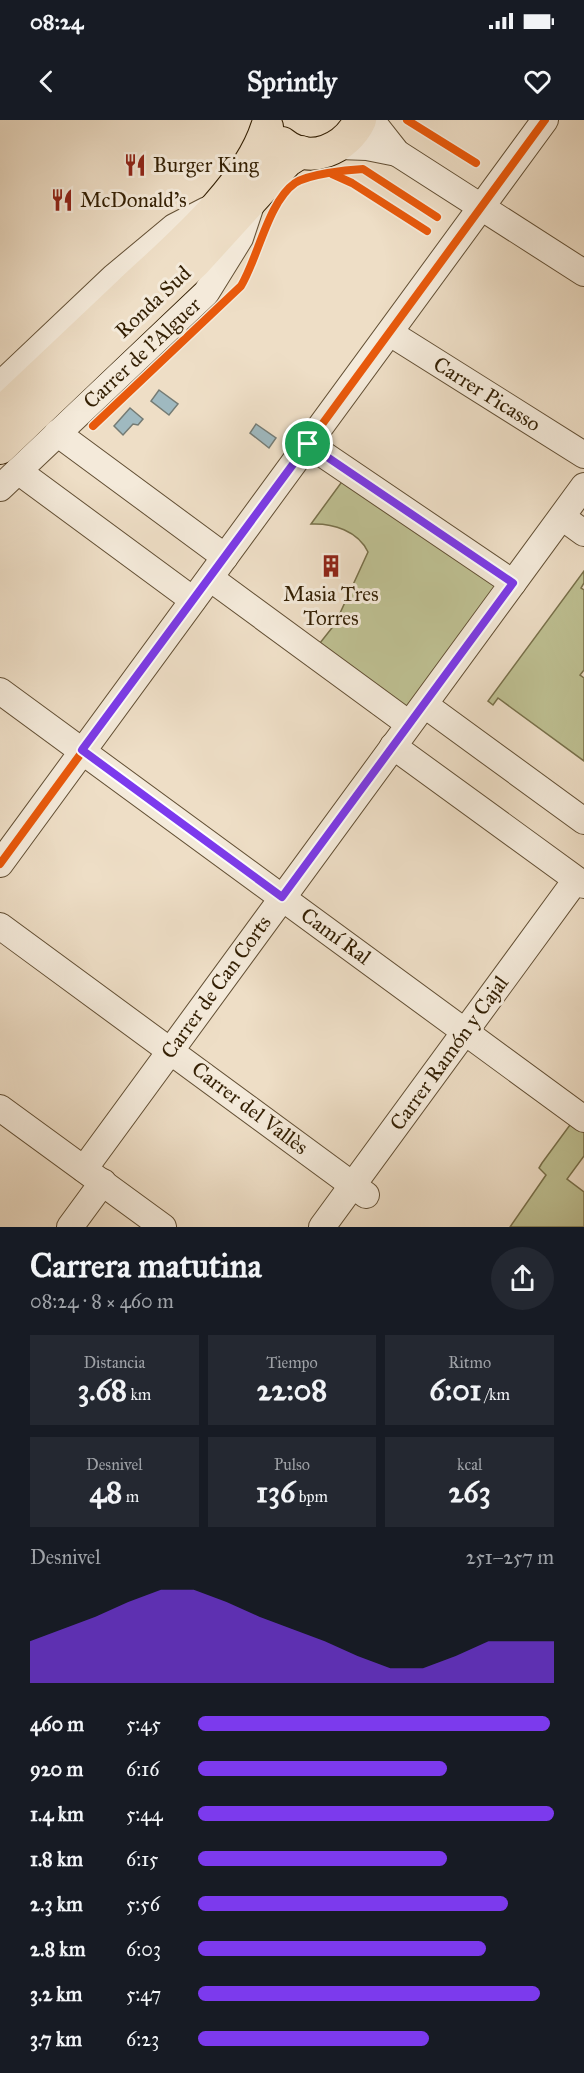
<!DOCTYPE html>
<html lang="es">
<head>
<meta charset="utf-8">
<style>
	:root { --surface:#171b24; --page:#242831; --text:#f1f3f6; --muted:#9ea1a6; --accent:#7c3aed }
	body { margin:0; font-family:"IM FELL Great Primer",serif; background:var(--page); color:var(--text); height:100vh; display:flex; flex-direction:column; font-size:22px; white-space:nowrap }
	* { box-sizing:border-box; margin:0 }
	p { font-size:20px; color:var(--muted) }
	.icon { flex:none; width:33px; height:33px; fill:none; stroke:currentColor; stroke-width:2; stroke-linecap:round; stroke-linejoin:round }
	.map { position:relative; height:1107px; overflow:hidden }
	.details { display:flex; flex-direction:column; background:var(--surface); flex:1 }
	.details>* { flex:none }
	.pin { position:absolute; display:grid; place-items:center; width:51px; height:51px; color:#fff; margin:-26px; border:3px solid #fff; border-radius:50%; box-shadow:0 2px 6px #0007 }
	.round { display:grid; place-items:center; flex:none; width:63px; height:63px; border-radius:32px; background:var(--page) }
	.summary { display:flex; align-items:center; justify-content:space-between; height:102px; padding:0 30px }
	h1 { font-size:33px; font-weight:700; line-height:45px }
	.figures { display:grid; grid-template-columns:repeat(3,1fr); gap:9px; height:102px; padding:6px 30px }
	.figures div { display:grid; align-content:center; border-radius:0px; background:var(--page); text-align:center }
	.figures b { font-size:30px; font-weight:700 }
	.figures small { font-size:16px; font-weight:400 }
	.figures p { font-size:16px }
	.chart { height:168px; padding:12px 30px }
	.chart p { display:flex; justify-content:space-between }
	.chart svg { width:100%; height:108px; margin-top:6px; fill:var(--accent); opacity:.7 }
	ul { padding:0 30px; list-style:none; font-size:20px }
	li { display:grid; grid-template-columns:96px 72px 1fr; align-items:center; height:45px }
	li i { height:15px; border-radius:8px; background:var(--accent) }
	.status { display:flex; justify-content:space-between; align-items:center; height:42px; padding:0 30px; background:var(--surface); direction:ltr }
	.status svg { height:16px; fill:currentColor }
	header { display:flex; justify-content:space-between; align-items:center; height:78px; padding:0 30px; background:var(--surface); font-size:27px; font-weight:700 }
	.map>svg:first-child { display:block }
	.green { fill:#bec092; stroke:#78704a; stroke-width:1.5 }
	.water { fill:#9fb9c0; stroke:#747b74; stroke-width:1.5 }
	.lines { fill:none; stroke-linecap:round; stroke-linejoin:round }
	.minor-casing { stroke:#624f34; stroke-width:28 }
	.major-casing { stroke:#331f03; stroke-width:34 }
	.minor { stroke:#f4eada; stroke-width:26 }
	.major { stroke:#eedec6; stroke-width:32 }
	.cycleway-casing { stroke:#f4eada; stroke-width:11 }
	.cycleway { stroke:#e8590c; stroke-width:8 }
	.route-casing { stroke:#fff; stroke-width:12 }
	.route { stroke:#7c3aed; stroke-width:8 }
	.labels { text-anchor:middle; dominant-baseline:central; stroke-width:6; stroke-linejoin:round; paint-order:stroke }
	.poi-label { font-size:21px; fill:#331f03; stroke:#f4eada; text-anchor:start }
	.street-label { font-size:21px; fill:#331f03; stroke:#f4eada }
</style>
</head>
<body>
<div class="status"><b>08:24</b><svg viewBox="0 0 49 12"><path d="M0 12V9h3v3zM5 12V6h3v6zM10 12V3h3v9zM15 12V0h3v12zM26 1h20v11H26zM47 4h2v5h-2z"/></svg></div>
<header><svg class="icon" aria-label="back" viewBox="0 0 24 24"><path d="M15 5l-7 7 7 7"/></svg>Sprintly<svg class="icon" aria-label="heart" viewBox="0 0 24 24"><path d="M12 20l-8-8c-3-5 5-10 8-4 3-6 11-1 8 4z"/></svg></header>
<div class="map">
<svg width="584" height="1107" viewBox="0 0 584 1107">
	<rect width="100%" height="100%" fill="#eedec6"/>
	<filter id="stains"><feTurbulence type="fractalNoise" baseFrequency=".00333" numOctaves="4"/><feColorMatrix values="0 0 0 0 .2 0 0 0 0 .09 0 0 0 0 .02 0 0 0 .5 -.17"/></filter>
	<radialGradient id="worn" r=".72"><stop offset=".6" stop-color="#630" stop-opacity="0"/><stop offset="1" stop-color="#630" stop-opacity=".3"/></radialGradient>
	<g class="green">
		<path d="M 349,352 L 513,463 L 409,604 L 312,533 L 335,504 L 368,432 C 358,411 333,403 311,404 Z"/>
		<path d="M 584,451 L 584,463 L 581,468 L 584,470 L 584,550 L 580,555 L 584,558 L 584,641 L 498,578 L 493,585 L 488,581 Z"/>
		<path d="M 578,994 L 584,999 L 584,1036 L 567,1059 L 584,1072 L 584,1107 L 510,1107 L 546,1055 L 539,1048 L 542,1043 Z"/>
	</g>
	<g class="water">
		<path d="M 159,270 L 178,284 L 169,295 L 151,281 Z"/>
		<path d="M 130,288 L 143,299 L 138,305 L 133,304 L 123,315 L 114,306 Z"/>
		<path d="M 256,304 L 276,318 L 269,328 L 250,313 Z"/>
	</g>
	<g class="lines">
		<g class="minor-casing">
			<g id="minor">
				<path d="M 371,0 L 397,33 L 584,153"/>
				<path d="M 339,26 L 367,27 L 397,33"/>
				<path d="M 390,213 L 584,335"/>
				<path d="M 0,265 L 114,157 L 174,107 L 207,90"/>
				<path d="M 57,313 L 225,437"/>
				<path d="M 308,324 L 513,463"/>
				<path d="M 18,351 L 193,480"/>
				<path d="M 0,368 L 206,173 L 240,118 L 252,82"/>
				<path d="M 562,397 L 584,413"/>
				<path d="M 210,458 L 409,604"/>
				<path d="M 0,571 L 584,999"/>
				<path d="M 425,585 L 584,701"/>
				<path d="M 393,626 L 584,765"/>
				<path d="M 0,744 L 545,0"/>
				<path d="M 0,806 L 366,1075"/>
				<path d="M 0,988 L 163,1107"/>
				<path d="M 84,1049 L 584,366"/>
				<path d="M 70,1107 L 103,1062"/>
				<path d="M 322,1107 L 576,760"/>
			</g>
		</g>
		<g class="major-casing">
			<g id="major">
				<path d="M 282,23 C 310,46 346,29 360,0"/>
				<path d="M 0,294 C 43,253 87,212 130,171 C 176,128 248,67 267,7"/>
				<path d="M 0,328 L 195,142 L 287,41 L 301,32"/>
			</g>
		</g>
		<use href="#minor" class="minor"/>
		<use href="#major" class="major"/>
		<g class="cycleway-casing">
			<g id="cycleway">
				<path d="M 407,0 L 476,43"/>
				<path d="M 332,54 L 352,63 L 427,111"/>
				<path d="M 93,306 L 241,166 C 258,138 268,82 295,63 C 309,54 346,50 363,49 L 437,97"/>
				<path d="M 0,744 L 545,0"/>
			</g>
		</g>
		<use href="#cycleway" class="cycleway"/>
	</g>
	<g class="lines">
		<g class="route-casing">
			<path id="route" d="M 308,324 L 513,463 L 282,777 L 82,630 Z"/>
		</g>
		<use href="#route" class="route"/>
	</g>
	<defs>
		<g id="restaurant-bare" transform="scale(1.8)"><path d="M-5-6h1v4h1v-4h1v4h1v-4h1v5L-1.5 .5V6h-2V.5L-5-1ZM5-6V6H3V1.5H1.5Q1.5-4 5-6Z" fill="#8f2418" stroke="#f4eada" stroke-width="2.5" paint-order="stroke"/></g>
		<g id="building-bare" transform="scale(1.8)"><path d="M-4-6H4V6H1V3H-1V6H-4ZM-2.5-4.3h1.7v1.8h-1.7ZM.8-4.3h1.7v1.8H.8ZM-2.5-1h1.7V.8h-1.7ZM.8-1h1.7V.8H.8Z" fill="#8f2418" stroke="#f4eada" stroke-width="2.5" paint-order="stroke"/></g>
	</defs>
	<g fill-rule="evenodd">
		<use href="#restaurant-bare" x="135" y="45"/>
		<use href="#restaurant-bare" x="62" y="80"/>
		<use href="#building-bare" x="331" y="446"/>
	</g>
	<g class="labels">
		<g class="poi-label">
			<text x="153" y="45">Burger King</text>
			<text x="80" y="80">McDonald's</text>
			<text x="331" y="474" text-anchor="middle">Masia Tres<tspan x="331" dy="24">Torres</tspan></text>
		</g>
		<g class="street-label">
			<text transform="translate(153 182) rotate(-43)">Ronda Sud</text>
			<text transform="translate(142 233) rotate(-43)">Carrer de l'Alguer</text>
			<text transform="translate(487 274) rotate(32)">Carrer Picasso</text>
			<text transform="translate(336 816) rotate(36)">Camí Ral</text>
			<text transform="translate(216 867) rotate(-54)">Carrer de Can Corts</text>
			<text transform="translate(449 933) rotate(-54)">Carrer Ramón y Cajal</text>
			<text transform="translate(250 988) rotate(37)">Carrer del Vallès</text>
		</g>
	</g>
	<rect width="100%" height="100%" filter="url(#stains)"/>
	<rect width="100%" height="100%" fill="url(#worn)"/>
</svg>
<div class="pin" style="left:308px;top:324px;background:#1e9e55"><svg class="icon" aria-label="arrive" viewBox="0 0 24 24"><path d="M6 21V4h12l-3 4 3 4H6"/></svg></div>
</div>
<section class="details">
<div class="summary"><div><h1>Carrera matutina</h1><p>08:24 · 8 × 460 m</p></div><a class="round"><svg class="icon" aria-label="share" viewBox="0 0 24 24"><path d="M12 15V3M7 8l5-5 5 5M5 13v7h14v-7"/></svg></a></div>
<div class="figures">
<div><p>Distancia</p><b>3.68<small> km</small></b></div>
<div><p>Tiempo</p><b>22:08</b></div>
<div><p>Ritmo</p><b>6:01<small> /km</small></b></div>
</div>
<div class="figures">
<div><p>Desnivel</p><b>48<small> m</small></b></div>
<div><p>Pulso</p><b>136<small> bpm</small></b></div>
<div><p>kcal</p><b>263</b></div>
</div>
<div class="chart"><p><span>Desnivel</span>251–257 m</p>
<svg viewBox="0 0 160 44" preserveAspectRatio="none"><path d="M0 44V27L10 22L20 17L30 11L40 6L50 6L60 11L70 17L80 22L90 27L100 33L110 38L120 38L130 33L140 27L150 27L160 27V44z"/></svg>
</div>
<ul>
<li><b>460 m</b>5:45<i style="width:99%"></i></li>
<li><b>920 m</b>6:16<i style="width:70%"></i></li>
<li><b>1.4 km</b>5:44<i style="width:100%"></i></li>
<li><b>1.8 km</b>6:15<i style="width:70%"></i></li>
<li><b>2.3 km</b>5:56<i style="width:87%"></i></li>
<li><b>2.8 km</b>6:03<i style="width:81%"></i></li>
<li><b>3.2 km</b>5:47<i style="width:96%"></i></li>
<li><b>3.7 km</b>6:23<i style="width:65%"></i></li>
</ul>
</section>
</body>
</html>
